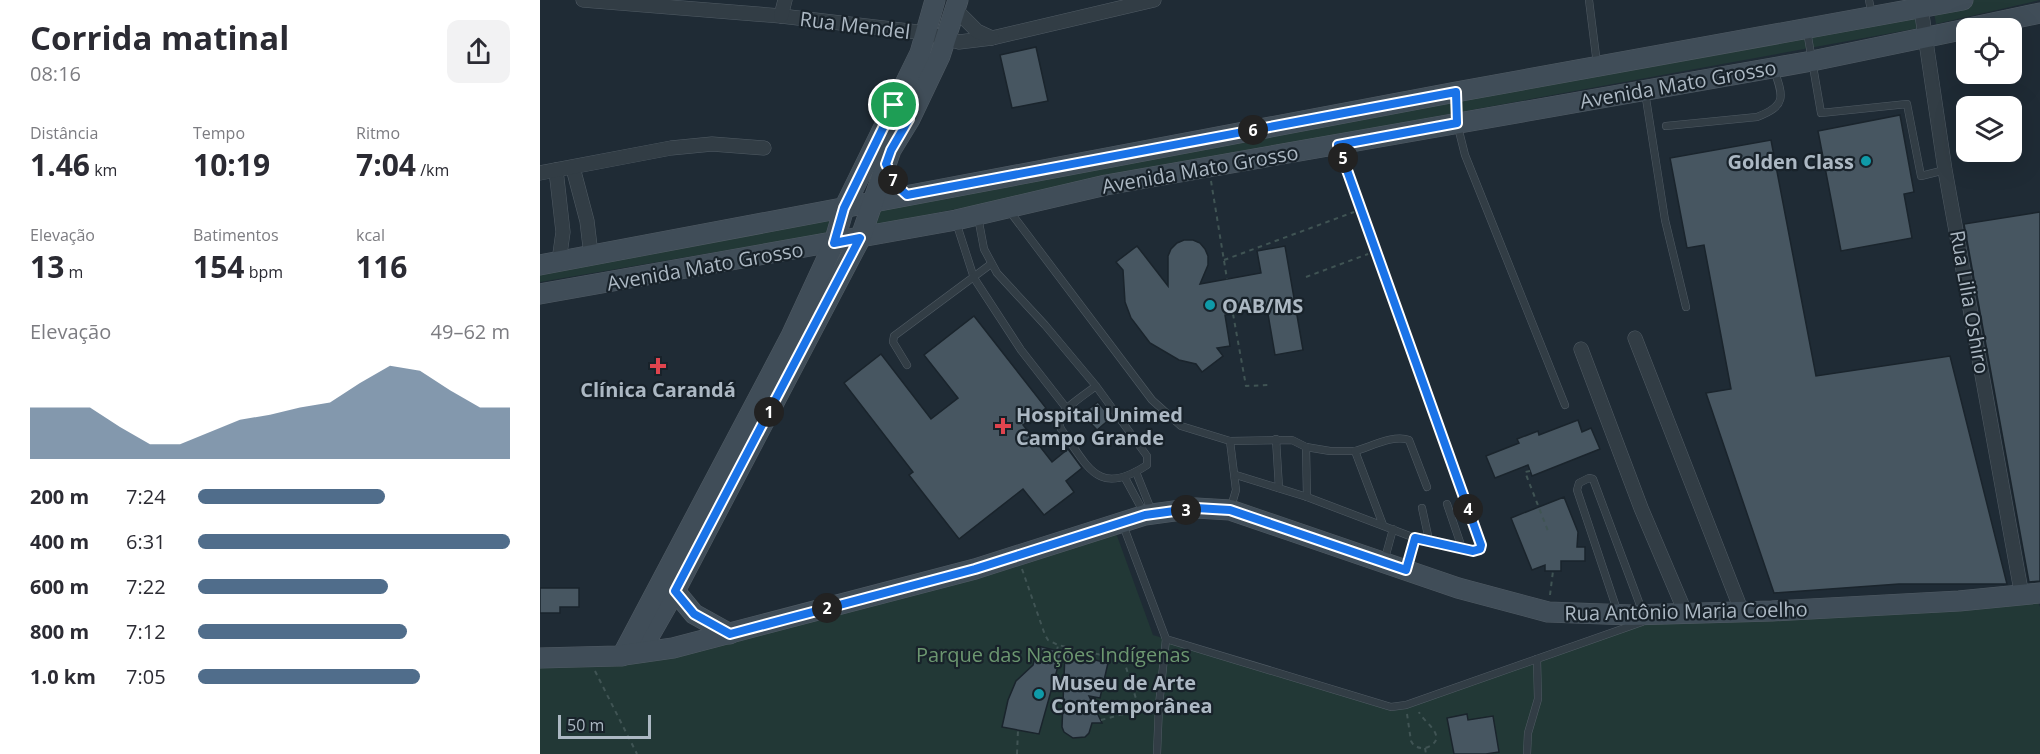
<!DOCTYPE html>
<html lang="pt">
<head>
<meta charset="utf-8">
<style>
	:root { --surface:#fff; --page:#f2f2f3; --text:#2b2b33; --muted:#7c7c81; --accent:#506d8b }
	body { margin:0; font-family:"Open Sans",sans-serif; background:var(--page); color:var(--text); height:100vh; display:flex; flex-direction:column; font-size:22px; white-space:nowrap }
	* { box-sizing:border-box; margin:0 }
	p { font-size:20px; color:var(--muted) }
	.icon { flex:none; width:33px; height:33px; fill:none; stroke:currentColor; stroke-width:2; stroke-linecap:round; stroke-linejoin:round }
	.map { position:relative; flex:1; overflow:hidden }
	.sheet { display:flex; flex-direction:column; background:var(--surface); width:540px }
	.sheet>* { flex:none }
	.controls { position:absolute; left:1416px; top:18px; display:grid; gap:12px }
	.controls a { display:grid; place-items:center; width:66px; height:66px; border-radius:12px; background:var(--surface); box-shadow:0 6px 24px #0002; font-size:30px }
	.scale { position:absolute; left:18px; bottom:15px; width:93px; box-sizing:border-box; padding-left:6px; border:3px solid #acb8c3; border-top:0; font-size:16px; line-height:21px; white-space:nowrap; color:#acb8c3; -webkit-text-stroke:4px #18222a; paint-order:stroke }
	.pin { position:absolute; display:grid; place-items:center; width:51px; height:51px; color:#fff; margin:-26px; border:3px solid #fff; border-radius:50%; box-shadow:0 2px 6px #0007 }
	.km { position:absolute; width:30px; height:30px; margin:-15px; border-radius:50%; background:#222; color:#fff; font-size:16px; line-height:30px; text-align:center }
	.round { display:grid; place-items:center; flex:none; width:63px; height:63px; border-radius:12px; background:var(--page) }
	.headline { display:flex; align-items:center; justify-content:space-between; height:102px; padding:0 30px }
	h1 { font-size:33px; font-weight:700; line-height:45px }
	.stats { display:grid; grid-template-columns:repeat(3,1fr); gap:9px; height:102px; padding:6px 30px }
	.stats div { display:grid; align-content:center }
	.stats b { font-size:30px; font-weight:700 }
	.stats small { font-size:16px; font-weight:400 }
	.stats p { font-size:16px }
	.chart { height:168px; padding:12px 30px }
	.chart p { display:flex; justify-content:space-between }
	.chart svg { width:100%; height:108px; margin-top:6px; fill:var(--accent); opacity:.7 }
	ul { padding:0 30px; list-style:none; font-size:20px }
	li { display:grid; grid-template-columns:96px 72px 1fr; align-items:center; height:45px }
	li i { height:15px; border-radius:8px; background:var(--accent) }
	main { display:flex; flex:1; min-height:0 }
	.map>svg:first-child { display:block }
	.green { fill:#223836 }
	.building { fill:#475661; stroke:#1a242c; stroke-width:1.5 }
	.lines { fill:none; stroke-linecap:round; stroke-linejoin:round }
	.lane-casing { stroke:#505b64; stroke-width:8 }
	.street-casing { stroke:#505b64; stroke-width:15 }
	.secondary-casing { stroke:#505b64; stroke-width:21 }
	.path { stroke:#405454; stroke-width:2; stroke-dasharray:4.5 4.5; stroke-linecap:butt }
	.lane { stroke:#323d45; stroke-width:7 }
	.street { stroke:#323d45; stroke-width:14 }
	.secondary { stroke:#404d58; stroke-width:20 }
	.route-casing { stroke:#fff; stroke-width:12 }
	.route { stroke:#1a73e8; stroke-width:8 }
	.culture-dot { fill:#0f9aa8; stroke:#18222a; stroke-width:2 }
	.health-dot { fill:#e0444e; stroke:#18222a; stroke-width:2 }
	.labels { text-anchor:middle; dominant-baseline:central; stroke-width:4.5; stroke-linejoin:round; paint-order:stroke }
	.street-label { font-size:20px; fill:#acb8c3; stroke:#18222a }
	.poi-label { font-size:20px; font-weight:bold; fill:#acb8c3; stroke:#18222a; text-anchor:start }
	.park-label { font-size:20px; fill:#6c9770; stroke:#18222a }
</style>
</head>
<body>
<main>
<section class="sheet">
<div class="headline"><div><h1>Corrida matinal</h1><p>08:16</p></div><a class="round"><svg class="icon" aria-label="share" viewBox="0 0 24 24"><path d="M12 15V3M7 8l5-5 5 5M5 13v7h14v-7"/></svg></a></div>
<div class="stats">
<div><p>Distância</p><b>1.46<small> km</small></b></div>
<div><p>Tempo</p><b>10:19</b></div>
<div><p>Ritmo</p><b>7:04<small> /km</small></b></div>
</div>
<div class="stats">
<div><p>Elevação</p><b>13<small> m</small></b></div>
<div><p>Batimentos</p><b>154<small> bpm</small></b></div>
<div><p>kcal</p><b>116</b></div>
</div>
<div class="chart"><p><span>Elevação</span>49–62 m</p>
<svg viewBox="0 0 160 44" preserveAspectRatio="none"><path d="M0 44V23L10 23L20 23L30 31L40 38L50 38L60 33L70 28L80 26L90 23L100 21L110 13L120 6L130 8L140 16L150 23L160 23V44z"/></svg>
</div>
<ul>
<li><b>200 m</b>7:24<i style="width:60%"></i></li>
<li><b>400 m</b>6:31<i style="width:100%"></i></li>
<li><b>600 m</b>7:22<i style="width:61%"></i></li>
<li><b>800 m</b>7:12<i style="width:67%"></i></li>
<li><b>1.0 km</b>7:05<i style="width:71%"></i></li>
</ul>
</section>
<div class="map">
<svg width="1500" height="754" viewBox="0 0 1500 754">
	<rect width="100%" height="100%" fill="#1f2b35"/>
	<g class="green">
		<path d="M 1430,0 L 1500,0 L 1396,24 L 1393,7 Z"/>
		<path d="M 1377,12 L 1379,28 L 795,135 L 329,226 L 336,206 Z"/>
		<path d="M 297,216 L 294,232 L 0,282 L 0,269 Z"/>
		<path d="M 576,533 L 613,635 L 843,708 L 867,705 L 1113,622 L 1498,602 L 1500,607 L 1500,754 L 0,754 L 0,666 L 38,666 Z"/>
	</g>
	<g class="building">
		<path d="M 496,47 L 508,101 L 472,108 L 460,55 Z"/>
		<path d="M 1360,115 L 1374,192 L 1364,194 L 1372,238 L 1301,251 L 1278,131 Z"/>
		<path d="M 1231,140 L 1276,376 L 1410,356 L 1467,584 L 1359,584 L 1234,593 L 1166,393 L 1191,389 L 1164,245 L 1147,248 L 1130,158 Z"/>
		<path d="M 1500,212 L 1500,581 L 1489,582 L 1424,224 Z"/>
		<path d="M 644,240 L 653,240 L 660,243 L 665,249 L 668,256 L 668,265 L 660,284 L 721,273 L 717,251 L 745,246 L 763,350 L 735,355 L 727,308 L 685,315 L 690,346 L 677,348 L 683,356 L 662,372 L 656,364 L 639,360 L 610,343 L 591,318 L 585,302 L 583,270 L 576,262 L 597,246 L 628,286 L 628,256 L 631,249 L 637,243 Z"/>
		<path d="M 434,316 L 506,408 L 483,425 L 512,462 L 528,449 L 542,468 L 526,481 L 534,492 L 504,515 L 483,489 L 419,539 L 369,475 L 373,472 L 304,383 L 341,354 L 391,419 L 418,398 L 384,355 Z"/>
		<path d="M 558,402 L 571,418 L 557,430 L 542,414 Z"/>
		<path d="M 1038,420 L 1042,432 L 1051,428 L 1060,449 L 992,476 L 988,465 L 955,478 L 946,456 L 979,443 L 977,439 L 998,431 L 999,435 Z"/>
		<path d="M 1024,497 L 1038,532 L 1037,547 L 1045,547 L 1045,561 L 1021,561 L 1021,571 L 1005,571 L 1005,565 L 992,570 L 971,518 Z"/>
		<path d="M 0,588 L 39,588 L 39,607 L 20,607 L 20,613 L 0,613 Z"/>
		<path d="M 498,646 L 522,652 L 499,734 L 462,727 L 468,700 L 476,681 L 493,665 Z"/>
		<path d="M 525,653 L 568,663 L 560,698 L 549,696 L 562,723 L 552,723 L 549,733 L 545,737 L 533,738 L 524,732 L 522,727 Z"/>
		<path d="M 927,714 L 928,720 L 953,716 L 959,752 L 946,754 L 914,754 L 907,718 Z"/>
	</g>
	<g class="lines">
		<g class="lane-casing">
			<g id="lane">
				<path d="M 1049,0 L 1057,64"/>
				<path d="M 1329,0 L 1332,15"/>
				<path d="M 1267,31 L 1281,113 L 1367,104 L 1381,176 L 1405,170"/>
				<path d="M 1105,92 L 1125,220 L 1146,307"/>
				<path d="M 916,94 L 917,123 L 925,155 L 1025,405"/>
				<path d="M 1126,126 L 1217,117 C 1246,106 1244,97 1234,70"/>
				<path d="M 468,209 L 612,400 L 641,426 L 690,441 L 696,490 L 691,507"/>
				<path d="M 438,217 L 444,249 L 457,273 L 505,325 L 556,386 L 607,456 L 607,465 C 557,498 548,466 521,429 C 520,426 518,423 519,419 C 522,409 547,393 556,386"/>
				<path d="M 416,222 L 434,278 L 481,350 L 527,409"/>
				<path d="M 367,365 L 353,342 L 354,336 L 451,264"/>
				<path d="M 736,439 L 739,488"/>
				<path d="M 690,441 L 752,440 L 766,447 L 790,451 L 815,451 L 843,525"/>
				<path d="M 766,447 L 767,497"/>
				<path d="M 815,451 C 830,447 854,434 869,440 L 887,487"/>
				<path d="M 596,472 L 612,512"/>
				<path d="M 696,475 L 767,497 L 875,538 L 933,551 L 940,549 L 941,545 L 798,145"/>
				<path d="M 585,478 L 604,513"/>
				<path d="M 907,504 L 922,548"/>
				<path d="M 882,508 L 889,540"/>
				<path d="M 583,525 L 626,639 L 619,705 L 617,754"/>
				<path d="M 844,562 L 853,529"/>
				<path d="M 867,567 L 875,538"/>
				<path d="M 1078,613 L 1037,490 L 1039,483 L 1049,478 L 1053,479 L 1103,613"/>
				<path d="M 626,639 L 851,707 L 866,705 L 1102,622"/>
				<path d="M 987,754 L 988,733 L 998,699 L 997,659"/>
			</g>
		</g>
		<g class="street-casing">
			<g id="street">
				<path d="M 43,0 L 241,16 L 386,33 L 419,42 L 452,38 L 614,0"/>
				<path d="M 1381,8 L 1405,170 L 1482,596"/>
				<path d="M 415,9 L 437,31 L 452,38"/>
				<path d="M 241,16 L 245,0"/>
				<path d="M 33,168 L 47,221 L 51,255"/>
				<path d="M 16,170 L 23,232 L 19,261"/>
				<path d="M 0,173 L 131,148 L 172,144 L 224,148"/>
				<path d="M 1095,338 L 1202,612"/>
				<path d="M 1041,349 L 1101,508 L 1146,614"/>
			</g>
		</g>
		<g class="secondary-casing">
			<g id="secondary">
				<path d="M 1429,28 L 1500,13"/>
				<path d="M 0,265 L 916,92 L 1423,0"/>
				<path d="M 0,294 L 416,220 L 566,185 L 1272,61 L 1426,29"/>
				<path d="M 135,591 L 154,614 L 190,634"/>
				<path d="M 102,652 L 111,633 L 135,591 L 320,239 L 351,150 L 370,119 L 400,56 L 418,0"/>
				<path d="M 82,656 L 251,336 L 294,243 L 304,208 L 380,53 L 395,0"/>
				<path d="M 0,658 L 77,656 L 133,648 L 435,569 L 605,515 L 656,508 L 690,510 L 918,588 L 1008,612 L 1091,615 L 1232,611 L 1419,601 L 1500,593"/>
			</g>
		</g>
		<g class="path">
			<path d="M 671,181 L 687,279"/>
			<path d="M 684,260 L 814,212"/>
			<path d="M 766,277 L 828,254"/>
			<path d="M 693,314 L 706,386 L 730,385"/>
			<path d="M 990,471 L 985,472 L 1008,531"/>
			<path d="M 482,569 L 505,635 L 508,640 L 518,645"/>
			<path d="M 1010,595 L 1013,571"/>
			<path d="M 517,651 L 518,645 L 575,658 L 584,661 L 600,711"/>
			<path d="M 55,671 L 97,754"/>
			<path d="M 867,714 L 871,741 L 874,746 C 879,748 883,749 888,747 C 910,737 882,721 879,712"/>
			<path d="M 561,720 L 610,707"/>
			<path d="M 885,748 L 886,754"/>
			<path d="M 477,754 L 478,730"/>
		</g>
		<use href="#lane" class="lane"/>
		<use href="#street" class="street"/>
		<use href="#secondary" class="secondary"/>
	</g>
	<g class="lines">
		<g class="route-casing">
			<path id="route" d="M 362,89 L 363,107 L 369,119 L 351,150 L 346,164 L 357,186 L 367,195 L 916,92 L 917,123 L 798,145 L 941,545 L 940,549 L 933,551 L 875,538 L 866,570 L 690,510 L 656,508 L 605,515 L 435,569 L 190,634 L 154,614 L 135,591 L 320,238 L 294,243 L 304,208 Z"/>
		</g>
		<use href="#route" class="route"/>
	</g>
	<g class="culture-dot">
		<circle cx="1326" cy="161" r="6"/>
		<circle cx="670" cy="305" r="6"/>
		<circle cx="499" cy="694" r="6"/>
	</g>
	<g class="health-dot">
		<path d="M115 357h6v6h6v6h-6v6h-6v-6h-6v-6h6z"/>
		<path d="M460 417h6v6h6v6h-6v6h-6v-6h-6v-6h6z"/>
	</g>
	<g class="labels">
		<g class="street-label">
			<text transform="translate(315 25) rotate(7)">Rua Mendel</text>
			<text transform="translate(1138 84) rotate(-10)">Avenida Mato Grosso</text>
			<text transform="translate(660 169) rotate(-10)">Avenida Mato Grosso</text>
			<text transform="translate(165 266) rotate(-10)">Avenida Mato Grosso</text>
			<text transform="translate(1430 302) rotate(80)">Rua Lilia Oshiro</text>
			<text transform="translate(1146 611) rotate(-1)">Rua Antônio Maria Coelho</text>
		</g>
		<g class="poi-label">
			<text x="1314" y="161" text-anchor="end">Golden Class</text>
			<text x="682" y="305">OAB/MS</text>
			<text x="118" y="389" text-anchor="middle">Clínica Carandá</text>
			<text x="476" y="414">Hospital Unimed<tspan x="476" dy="23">Campo Grande</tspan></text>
			<text x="511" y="682">Museu de Arte<tspan x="511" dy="23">Contemporânea</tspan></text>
		</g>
		<g class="park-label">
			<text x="513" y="654">Parque das Nações Indígenas</text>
		</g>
	</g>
</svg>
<div class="controls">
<a><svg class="icon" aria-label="locate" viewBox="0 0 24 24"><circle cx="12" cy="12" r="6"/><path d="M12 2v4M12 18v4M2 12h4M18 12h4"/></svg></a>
<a><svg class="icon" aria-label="layers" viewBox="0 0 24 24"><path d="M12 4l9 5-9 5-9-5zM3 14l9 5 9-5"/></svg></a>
</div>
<div class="scale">50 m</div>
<div class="pin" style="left:354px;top:105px;background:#1e9e55"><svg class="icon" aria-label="arrive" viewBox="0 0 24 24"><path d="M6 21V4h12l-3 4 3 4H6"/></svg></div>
<b class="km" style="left:229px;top:412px">1</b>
<b class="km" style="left:287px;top:608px">2</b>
<b class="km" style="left:646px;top:510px">3</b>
<b class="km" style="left:928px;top:509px">4</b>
<b class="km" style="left:803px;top:158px">5</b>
<b class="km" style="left:713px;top:130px">6</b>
<b class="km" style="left:353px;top:180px">7</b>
</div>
</main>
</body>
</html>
